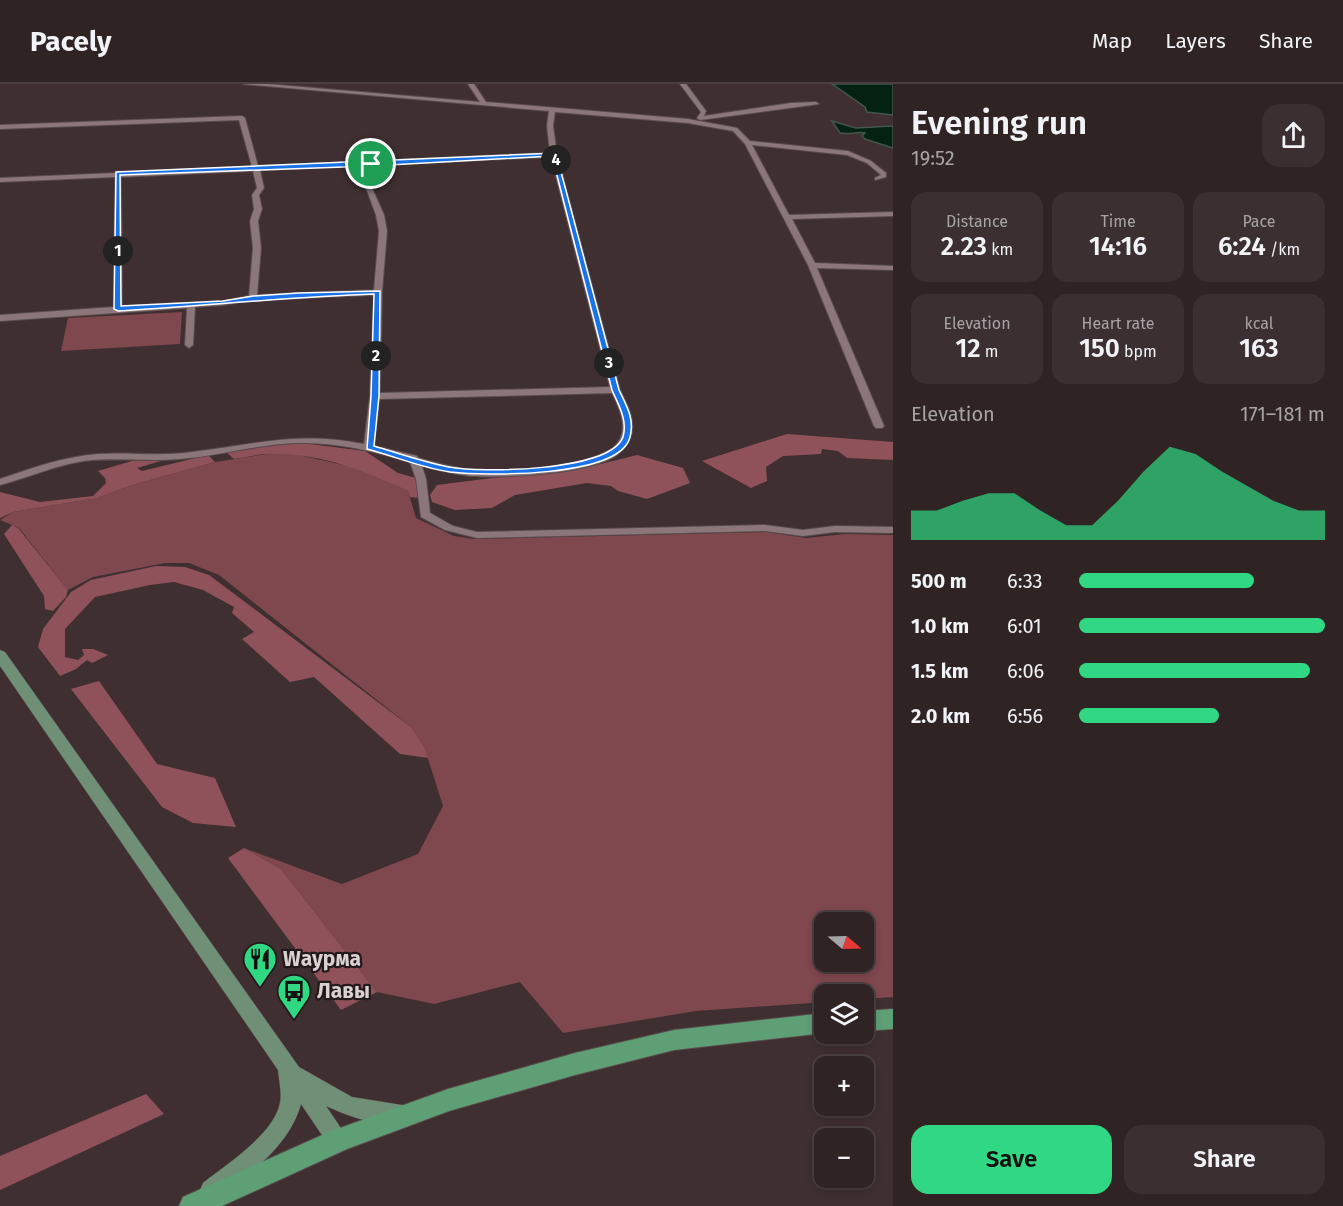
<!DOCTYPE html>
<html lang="en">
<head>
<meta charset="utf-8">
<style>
	:root { --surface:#2f2324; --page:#3b2f31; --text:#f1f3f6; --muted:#a7a4a6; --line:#4a4041; --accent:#30d883 }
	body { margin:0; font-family:"Fira Sans",sans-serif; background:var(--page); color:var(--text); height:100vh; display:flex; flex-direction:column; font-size:22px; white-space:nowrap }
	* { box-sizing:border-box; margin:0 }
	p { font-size:20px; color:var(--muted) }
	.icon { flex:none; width:33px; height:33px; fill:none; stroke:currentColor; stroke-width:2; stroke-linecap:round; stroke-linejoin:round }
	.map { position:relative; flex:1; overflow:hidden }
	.sheet { display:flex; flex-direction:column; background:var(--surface); width:450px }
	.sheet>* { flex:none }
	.needle { width:39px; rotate:109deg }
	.fabs { position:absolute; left:814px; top:828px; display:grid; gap:12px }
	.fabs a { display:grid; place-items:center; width:60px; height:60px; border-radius:12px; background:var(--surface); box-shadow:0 3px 9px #0003,0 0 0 2px var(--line); font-size:30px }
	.pin { position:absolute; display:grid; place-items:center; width:51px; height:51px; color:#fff; margin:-26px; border:3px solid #fff; border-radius:50%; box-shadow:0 2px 6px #0007 }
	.km { position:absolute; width:30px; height:30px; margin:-15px; border-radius:50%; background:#222; color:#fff; font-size:16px; line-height:30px; text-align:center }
	.round { display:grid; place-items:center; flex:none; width:63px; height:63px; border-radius:18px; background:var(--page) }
	.overview { display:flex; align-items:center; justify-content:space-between; height:102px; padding:0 18px }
	h1 { font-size:33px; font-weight:600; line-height:45px }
	.stats { display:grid; grid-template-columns:repeat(3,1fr); gap:9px; height:102px; padding:6px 18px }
	.stats div { display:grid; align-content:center; border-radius:15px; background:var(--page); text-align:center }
	.stats b { font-size:26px; font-weight:600 }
	.stats small { font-size:16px; font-weight:400 }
	.stats p { font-size:16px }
	.chart { height:168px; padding:12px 18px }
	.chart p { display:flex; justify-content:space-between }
	.chart svg { width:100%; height:108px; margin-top:6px; fill:var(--accent); opacity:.7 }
	.button { display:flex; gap:12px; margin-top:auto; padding:12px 18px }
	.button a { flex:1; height:69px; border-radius:18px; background:var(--accent); color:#111; font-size:24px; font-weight:600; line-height:69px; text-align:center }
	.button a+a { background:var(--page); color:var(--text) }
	ul { padding:0 18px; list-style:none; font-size:20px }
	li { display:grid; grid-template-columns:96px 72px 1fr; align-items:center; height:45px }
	li i { height:15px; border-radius:8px; background:var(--accent) }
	header { display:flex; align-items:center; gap:36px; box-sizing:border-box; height:84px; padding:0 30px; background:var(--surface); border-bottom:2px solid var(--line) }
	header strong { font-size:28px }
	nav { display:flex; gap:33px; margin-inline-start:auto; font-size:21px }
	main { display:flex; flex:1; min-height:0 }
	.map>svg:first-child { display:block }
	.green { fill:#7f474e; fill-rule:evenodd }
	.forest { fill:#90525a }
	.water { fill:#042211; stroke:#44564b; stroke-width:1.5 }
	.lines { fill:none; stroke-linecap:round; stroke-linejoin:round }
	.minor-casing { stroke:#594b4c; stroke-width:2 }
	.major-casing { stroke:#594b4c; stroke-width:1 }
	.highway-casing { stroke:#594b4c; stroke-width:2 }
	.minor { fill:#8b7779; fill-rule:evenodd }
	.major { fill:#708f77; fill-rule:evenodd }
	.highway { fill:#5e9f76; fill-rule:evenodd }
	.route { fill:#1a73e8; stroke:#fff; stroke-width:1.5; fill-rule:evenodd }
	.labels { text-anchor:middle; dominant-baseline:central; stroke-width:4.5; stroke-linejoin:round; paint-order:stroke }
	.near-poi-label { font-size:21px; font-weight:bold; fill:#dbd1d1; stroke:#21191a; text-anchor:start }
</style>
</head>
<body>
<header>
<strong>Pacely</strong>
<nav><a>Map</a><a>Layers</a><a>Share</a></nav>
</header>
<main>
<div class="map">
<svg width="893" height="1122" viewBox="0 0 893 1122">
	<rect width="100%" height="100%" fill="#3f2f30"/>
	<g class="green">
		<path d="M 182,228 L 180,260 L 61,267 L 68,234 Z"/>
		<path d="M 273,369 L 299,371 L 357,384 L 408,407 L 416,434 L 454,452 L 474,455 L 767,448 L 806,454 L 845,450 L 893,451 L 893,913 L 864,915 L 864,910 L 825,910 L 825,918 L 696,927 L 563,949 L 520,898 L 434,920 L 377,908 L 281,785 L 244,764 L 342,800 L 418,770 L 443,722 L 424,662 L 411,643 L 219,491 L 189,479 L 165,479 L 93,493 L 68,506 L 19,444 L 0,436 L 13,428 L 97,414 L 132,401 L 215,378 ZM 825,838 L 864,838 L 864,878 L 825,878 Z"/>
	</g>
	<g class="forest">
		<path d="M 787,350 L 893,358 L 893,376 L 847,374 L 838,367 L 822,365 L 821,370 L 783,372 L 766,383 L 767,397 L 751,404 L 702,377 Z"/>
		<path d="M 302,359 L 365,367 L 398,389 L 416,394 L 419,414 L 410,413 L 408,407 C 364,387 324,370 275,370 C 262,369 248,373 234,375 L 226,368 L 265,361 Z"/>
		<path d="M 208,371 L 215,378 L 132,401 L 97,414 L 13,428 L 0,434 L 0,408 L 40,418 L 93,412 L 106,399 L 105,394 L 98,387 L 142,374 L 162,374 L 161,377 L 137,384 L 142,387 Z"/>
		<path d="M 637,371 L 683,384 L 690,399 L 647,415 L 618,407 L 611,402 L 587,399 L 515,411 L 492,424 L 455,426 L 432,418 L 430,411 L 437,401 L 601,380 Z"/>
		<path d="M 12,441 L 18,444 L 68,506 L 66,513 L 53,527 L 45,525 L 44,512 L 4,450 Z"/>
		<path d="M 156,482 L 185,483 L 209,491 L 411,643 L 424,662 L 428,674 L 400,670 L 314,593 L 290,598 L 242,555 L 254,548 L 232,529 L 234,523 L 203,506 L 174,498 L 150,501 L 95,513 L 65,545 L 65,573 L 78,576 L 84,571 L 82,565 L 93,565 L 108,571 L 92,579 L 87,576 L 76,585 L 60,592 L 38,563 L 43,545 L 71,508 L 91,496 Z"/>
		<path d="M 99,597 L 157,680 L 215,694 L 236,743 L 193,739 L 162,723 L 71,605 Z"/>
		<path d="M 244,764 L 281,785 L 377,908 L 341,926 L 228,774 Z"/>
		<path d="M 146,1010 L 164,1030 L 0,1106 L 0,1072 Z"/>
	</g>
	<g class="water">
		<path d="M 832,0 L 893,0 L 893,31 L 867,28 L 865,23 Z"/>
		<path d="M 832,37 L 856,44 L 893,42 L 893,64 L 865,55 L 862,52 L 865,49 C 860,47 849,51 840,49 Z"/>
	</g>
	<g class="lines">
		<g class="minor-casing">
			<g id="minor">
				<path d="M 243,0 L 267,0 L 480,18 L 468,0 L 474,0 L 486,18 L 688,35 L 737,44 L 750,57 L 848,67 L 871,77 L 886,89 L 886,93 L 875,96 L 875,94 L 881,91 L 867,79 L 847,71 L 752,61 L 789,131 L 893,128 L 893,132 L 792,135 L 815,179 L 893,182 L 893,186 L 817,184 L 884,342 L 882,344 L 876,344 L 874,342 L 808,181 L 745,60 L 733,47 L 688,39 L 555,28 L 553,42 L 557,71 L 620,306 C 627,320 637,338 630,354 C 627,362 620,370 612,374 C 581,390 506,394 471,392 C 454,390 438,386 422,382 L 426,395 L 430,429 L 453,442 L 477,448 L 765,441 L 803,446 L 835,442 L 893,443 L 893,449 L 835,448 L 803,452 L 765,447 L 477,454 L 445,446 L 421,433 L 416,395 L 410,378 C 373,367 336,358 298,359 C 258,360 219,372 180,375 C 148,378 116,373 84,377 C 55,381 28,394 0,401 L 0,395 C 32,384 63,373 97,370 C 126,368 155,372 184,369 C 251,362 295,346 364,360 L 370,312 L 374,211 L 253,216 L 223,221 L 195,223 L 193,261 L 189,264 L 185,261 L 187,224 L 0,237 L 0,231 L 114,223 L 115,93 L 0,98 L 0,94 L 115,89 L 118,87 L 121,89 L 252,83 L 239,36 L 0,45 L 0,41 L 242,32 L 245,34 L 258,82 L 550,69 L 547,42 L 549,27 ZM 551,73 L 610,303 L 380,309 L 382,208 L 387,147 L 384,131 L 372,104 L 374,81 ZM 368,81 L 366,104 L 376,131 L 379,147 L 374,206 L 257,211 L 261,164 L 258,137 L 262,125 L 259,111 L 264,104 L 260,86 ZM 253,87 L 257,104 L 252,111 L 254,125 L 250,137 L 253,164 L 249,212 L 223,217 L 122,222 L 121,93 ZM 612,309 C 619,323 628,342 619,357 C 605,384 501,388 472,386 C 454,384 436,379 418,374 L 417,372 L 374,362 L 379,315 Z"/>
				<path d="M 680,0 L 686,0 L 706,27 L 704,32 L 791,19 L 816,18 L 819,20 L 700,36 L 697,34 L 701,28 Z"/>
			</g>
		</g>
		<g class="major-casing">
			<path id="major" d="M 0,566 L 5,568 L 299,983 L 352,1013 L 408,1022 L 411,1029 L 408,1036 C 382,1045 350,1033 326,1022 L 349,1056 L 346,1063 L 338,1066 L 330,1063 L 301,1020 C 289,1062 252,1088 219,1113 L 211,1116 L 203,1113 L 200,1106 L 203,1099 C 227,1080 274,1050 280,1019 C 282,1009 279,997 278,986 L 0,582 Z"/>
		</g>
		<g class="highway-casing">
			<g id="highway">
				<path d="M 893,925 L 893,945 L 864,947 L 864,927 Z"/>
				<path d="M 825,929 L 825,949 L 674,966 L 575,991 L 449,1027 L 347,1065 L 222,1122 L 179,1122 L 183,1113 L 329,1048 L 448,1005 L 575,969 L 674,946 Z"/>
			</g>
		</g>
		<use href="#minor" class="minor"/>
		<use href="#major" class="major"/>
		<use href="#highway" class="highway"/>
	</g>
	<path class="route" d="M 556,69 L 619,306 C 626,321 635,335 630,353 C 620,394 484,392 450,388 C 422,384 394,372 367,365 L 371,312 L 374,210 C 288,213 203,222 118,227 L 114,225 L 116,88 ZM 552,72 L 612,306 C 618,320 628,336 623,353 C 610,388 480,389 449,383 C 423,378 398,369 374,362 L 379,312 L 380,207 L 298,209 L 253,212 L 223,217 L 121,222 L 120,91 L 371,82 Z"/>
	<defs>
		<g id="restaurant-pin" transform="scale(1.725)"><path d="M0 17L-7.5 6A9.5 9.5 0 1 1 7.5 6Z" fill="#30d883" stroke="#21191a"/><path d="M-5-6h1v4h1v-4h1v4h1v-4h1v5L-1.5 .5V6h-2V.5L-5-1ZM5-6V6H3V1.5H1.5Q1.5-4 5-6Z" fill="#111"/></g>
		<g id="bus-pin" transform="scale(1.725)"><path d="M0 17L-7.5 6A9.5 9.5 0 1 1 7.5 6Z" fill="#30d883" stroke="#21191a"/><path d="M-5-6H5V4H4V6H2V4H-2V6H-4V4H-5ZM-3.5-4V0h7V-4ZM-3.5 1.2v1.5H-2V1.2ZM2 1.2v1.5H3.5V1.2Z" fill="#111"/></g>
	</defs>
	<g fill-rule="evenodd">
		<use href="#restaurant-pin" x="260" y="875"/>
		<use href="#bus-pin" x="294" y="907"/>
	</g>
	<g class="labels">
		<g class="near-poi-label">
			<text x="283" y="875">Wаурма</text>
			<text x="317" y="907">Лавы</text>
		</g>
	</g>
</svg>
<div class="fabs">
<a><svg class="needle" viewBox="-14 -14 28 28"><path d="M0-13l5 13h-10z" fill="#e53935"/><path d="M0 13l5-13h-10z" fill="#a7a4a6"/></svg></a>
<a><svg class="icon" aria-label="layers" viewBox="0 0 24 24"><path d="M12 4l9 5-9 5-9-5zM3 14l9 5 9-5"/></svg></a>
<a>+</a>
<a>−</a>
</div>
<div class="pin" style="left:371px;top:80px;background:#1e9e55"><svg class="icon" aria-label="arrive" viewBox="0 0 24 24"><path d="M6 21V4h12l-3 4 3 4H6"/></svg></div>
<b class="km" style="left:118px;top:167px">1</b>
<b class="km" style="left:376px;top:272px">2</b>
<b class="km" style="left:609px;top:279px">3</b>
<b class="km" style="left:556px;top:76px">4</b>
</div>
<section class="sheet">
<div class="overview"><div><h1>Evening run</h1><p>19:52</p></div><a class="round"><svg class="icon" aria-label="share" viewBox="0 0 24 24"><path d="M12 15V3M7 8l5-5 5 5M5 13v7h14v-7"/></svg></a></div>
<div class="stats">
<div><p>Distance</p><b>2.23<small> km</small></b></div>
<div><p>Time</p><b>14:16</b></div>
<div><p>Pace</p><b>6:24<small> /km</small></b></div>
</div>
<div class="stats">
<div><p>Elevation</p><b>12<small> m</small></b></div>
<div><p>Heart rate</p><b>150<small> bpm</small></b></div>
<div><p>kcal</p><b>163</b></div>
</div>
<div class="chart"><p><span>Elevation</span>171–181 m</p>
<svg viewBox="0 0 160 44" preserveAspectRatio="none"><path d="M0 44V32L10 32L20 28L30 25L40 25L50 32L60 38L70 38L80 28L90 16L100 6L110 9L120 16L130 22L140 28L150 32L160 32V44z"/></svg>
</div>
<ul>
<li><b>500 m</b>6:33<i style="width:71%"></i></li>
<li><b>1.0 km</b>6:01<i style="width:100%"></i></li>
<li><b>1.5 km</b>6:06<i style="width:94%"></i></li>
<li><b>2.0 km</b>6:56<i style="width:57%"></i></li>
</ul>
<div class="button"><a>Save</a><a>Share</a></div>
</section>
</main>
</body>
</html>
